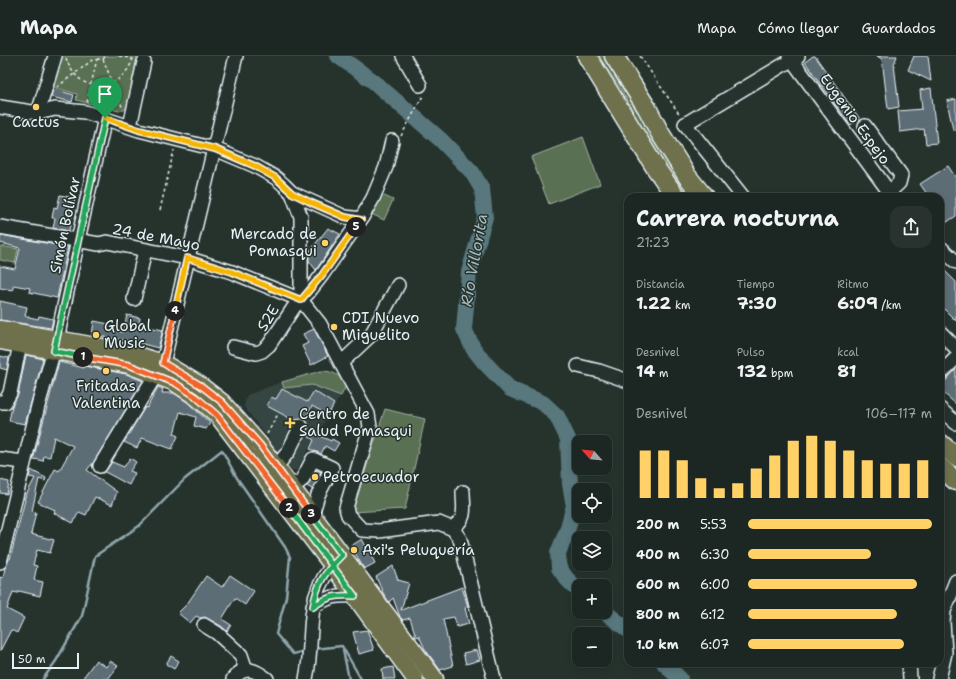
<!DOCTYPE html>
<html lang="es">
<head>
<meta charset="utf-8">
<style>
	:root { --surface:#1c2622; --page:#29322f; --text:#f1f3f6; --muted:#a0a5a5; --line:#3a4340; --accent:#ffd166 }
	body { margin:0; font-family:"Shantell Sans",sans-serif; background:var(--page); color:var(--text); height:100vh; display:flex; flex-direction:column; font-size:15px; white-space:nowrap }
	* { box-sizing:border-box; margin:0 }
	p { font-size:13px; color:var(--muted) }
	.icon { flex:none; width:22px; height:22px; fill:none; stroke:currentColor; stroke-width:2; stroke-linecap:round; stroke-linejoin:round }
	.map { position:relative; flex:1; overflow:hidden }
	.drawer { position:absolute; left:624px; top:137px; width:320px; height:474px; display:flex; flex-direction:column; background:var(--surface); border-radius:12px; box-shadow:0 2px 6px #0003,0 0 0 1px var(--line) }
	.drawer>* { flex:none }
	.needle { width:26px; rotate:297deg }
	.tools { position:absolute; left:572px; top:379px; display:grid; gap:8px }
	.tools a { display:grid; place-items:center; width:40px; height:40px; border-radius:8px; background:var(--surface); box-shadow:0 2px 6px #0003,0 0 0 1px var(--line); font-size:20px }
	.scale { position:absolute; left:12px; bottom:10px; width:67px; box-sizing:border-box; padding-left:4px; border:2px solid #e8f1f8; border-top:0; font-size:11px; line-height:14px; white-space:nowrap; color:#e8f1f8; -webkit-text-stroke:3px #26332d; paint-order:stroke }
	.pin { position:absolute; display:grid; place-items:center; width:34px; height:34px; color:#fff; margin:-41px -17px; border-radius:50% 50% 50% 0; rotate:-45deg; box-shadow:0 0 4px #0007 }
	.pin .icon { rotate:45deg }
	.km { position:absolute; width:20px; height:20px; margin:-10px; border-radius:50%; background:#222; color:#fff; font-size:11px; line-height:20px; text-align:center }
	.round { display:grid; place-items:center; flex:none; width:42px; height:42px; border-radius:12px; background:var(--page) }
	.headline { display:flex; align-items:center; justify-content:space-between; height:68px; padding:0 12px }
	h1 { font-size:22px; font-weight:700; line-height:30px }
	.stats { display:grid; grid-template-columns:repeat(3,1fr); gap:6px; height:68px; padding:4px 12px }
	.stats div { display:grid; align-content:center }
	.stats b { font-size:17px; font-weight:700 }
	.stats small { font-size:11px; font-weight:400 }
	.stats p { font-size:11px }
	.chart { height:112px; padding:8px 12px }
	.chart p { display:flex; justify-content:space-between }
	.chart svg { width:100%; height:72px; margin-top:4px; stroke:var(--accent); stroke-width:6 }
	ul { padding:0 12px; list-style:none; font-size:13px }
	li { display:grid; grid-template-columns:64px 48px 1fr; align-items:center; height:30px }
	li i { height:10px; border-radius:5px; background:var(--accent) }
	header { display:flex; align-items:center; gap:24px; box-sizing:border-box; height:56px; padding:0 20px; background:var(--surface); border-bottom:1px solid var(--line) }
	header strong { font-size:19px }
	nav { display:flex; gap:22px; margin-inline-start:auto; font-size:14px }
	.map>svg:first-child { display:block }
	.built { fill:#364443 }
	.green { fill:#5a6f52; stroke:#a1b0a5 }
	.lines { fill:none; stroke-linecap:round; stroke-linejoin:round }
	.stream { stroke:#92a8ae; stroke-width:2.5 }
	.river { stroke:#58787d; stroke-width:16 }
	.building { fill:#5d6d76; stroke:#e8f1f8 }
	.minor-casing { stroke:#e8f1f8; stroke-width:16 }
	.major-casing { stroke:#e8f1f8; stroke-width:19 }
	.highway-casing { stroke:#e8f1f8; stroke-width:21 }
	.path { stroke:#e8f1f8; stroke-width:1.5; stroke-dasharray:3 3; stroke-linecap:butt }
	.minor { stroke:#26332d; stroke-width:13 }
	.major { stroke:#6e714b; stroke-width:16 }
	.highway { stroke:#6e714b; stroke-width:18 }
	.split-1-casing { stroke:#fff; stroke-width:8 }
	.split-2-casing { stroke:#fff; stroke-width:8 }
	.split-3-casing { stroke:#fff; stroke-width:8 }
	.split-4-casing { stroke:#fff; stroke-width:8 }
	.split-5-casing { stroke:#fff; stroke-width:8 }
	.split-6-casing { stroke:#fff; stroke-width:8 }
	.split-1 { stroke:#22a559; stroke-width:5 }
	.split-2 { stroke:#f0652b; stroke-width:5 }
	.split-3 { stroke:#22a559; stroke-width:5 }
	.split-4 { stroke:#f0652b; stroke-width:5 }
	.split-5 { stroke:#f5b400; stroke-width:5 }
	.split-6 { stroke:#f5b400; stroke-width:5 }
	.poi-dot { fill:#ffd166; stroke:#26332d; stroke-width:1.5 }
	.labels { text-anchor:middle; dominant-baseline:central; stroke-width:3; stroke-linejoin:round; paint-order:stroke }
	.street-label { font-size:15px; fill:#e8f1f8; stroke:#26332d }
	.poi-label { font-size:15px; fill:#e8f1f8; stroke:#26332d; text-anchor:start }
	.water-label { font-size:16px; font-style:italic; fill:#a7bbc1; stroke:#26332d }
</style>
</head>
<body>
<header>
<strong>Mapa</strong>
<nav><a>Mapa</a><a>Cómo llegar</a><a>Guardados</a></nav>
</header>
<div class="map">
<svg width="956" height="623" viewBox="0 0 956 623">
	<rect width="100%" height="100%" fill="#26332d"/>
	<filter id="ink" filterUnits="userSpaceOnUse"><feTurbulence type="fractalNoise" baseFrequency=".025" numOctaves="2"/><feDisplacementMap in="SourceGraphic" scale="8" xChannelSelector="R" yChannelSelector="G"/><feConvolveMatrix kernelMatrix="1 2 1 2 8 2 1 2 1" color-interpolation-filters="sRGB"/></filter>
	<g filter="url(#ink)">
		<path class="built" d="M 321,315 L 333,316 L 339,321 L 346,330 L 331,356 L 319,374 L 297,414 L 292,414 L 288,409 L 287,402 L 275,394 L 268,385 L 269,381 L 263,376 L 244,351 L 245,345 L 247,339 L 282,326 Z"/>
		<g class="green">
			<path d="M 61,0 L 137,0 L 129,48 L 124,54 L 119,55 L 76,44 L 77,38 L 53,31 Z"/>
			<path d="M 598,0 L 605,0 L 693,141 L 687,141 L 649,85 L 622,35 Z"/>
			<path d="M 583,81 L 600,128 L 549,148 L 531,101 Z"/>
			<path d="M 378,137 L 393,144 L 384,164 L 369,157 Z"/>
			<path d="M 0,190 L 18,193 L 15,207 L 0,204 Z"/>
			<path d="M 321,315 C 333,315 341,319 346,330 L 341,340 L 312,329 L 284,332 L 282,326 Z"/>
			<path d="M 385,353 L 425,363 L 405,453 L 352,456 Z"/>
		</g>
		<g class="lines">
			<g class="stream">
				<path d="M 314,593 L 342,590 L 361,623"/>
				<path d="M 343,594 L 349,623"/>
				<path d="M 43,623 L 56,605 L 82,560 L 95,500 L 139,470 L 185,423 L 222,394 L 237,422 L 285,491 L 290,501 L 286,541 L 276,578 L 293,598 L 305,595"/>
			</g>
			<g class="river">
				<path d="M 338,0 L 373,25 L 441,84 L 472,116 L 482,133 L 485,161 L 469,216 L 464,273 L 473,292 L 484,306 L 510,333 L 543,347 L 557,360 L 568,383 L 570,428 L 574,450 L 567,475 L 558,497 L 559,512 L 567,523 L 579,535"/>
				<path d="M 605,556 L 628,574"/>
				<path d="M 664,607 L 680,623"/>
			</g>
		</g>
		<g class="building">
			<path d="M 813,0 L 815,0 L 860,63 L 850,69 L 805,6 Z"/>
			<path d="M 877,0 L 897,0 L 894,8 L 899,51 L 888,53 L 882,3 Z"/>
			<path d="M 914,0 L 928,0 L 931,25 L 908,14 Z"/>
			<path d="M 931,32 L 937,87 L 926,88 L 924,73 L 900,76 L 898,55 L 922,53 L 920,34 Z"/>
			<path d="M 53,33 L 74,39 L 72,46 L 51,41 Z"/>
			<path d="M 956,43 L 956,74 L 953,74 L 947,45 Z"/>
			<path d="M 948,110 L 956,122 L 956,160 L 947,166 L 940,157 L 940,141 L 929,141 L 920,128 Z"/>
			<path d="M 60,139 L 75,142 L 69,175 L 53,172 L 55,162 L 52,162 L 54,151 L 57,152 Z"/>
			<path d="M 328,172 L 340,178 L 316,214 L 309,205 L 309,196 Z"/>
			<path d="M 0,179 L 68,191 L 57,242 L 29,236 L 30,232 L 13,229 L 13,234 L 0,232 L 0,210 L 15,213 L 20,192 L 0,187 Z"/>
			<path d="M 940,210 L 956,226 L 956,265 L 940,249 Z"/>
			<path d="M 0,245 L 27,251 L 25,260 L 38,263 L 39,260 L 53,263 L 51,272 L 0,264 Z"/>
			<path d="M 127,259 L 140,262 L 139,269 L 163,274 L 158,292 L 135,286 L 92,279 L 94,265 L 109,268 L 108,274 L 123,276 Z"/>
			<path d="M 314,273 L 328,300 L 311,309 L 302,290 L 308,287 L 303,278 Z"/>
			<path d="M 26,299 L 43,303 L 25,368 L 9,365 L 12,350 L 18,339 Z"/>
			<path d="M 0,300 L 9,302 L 7,314 L 0,312 Z"/>
			<path d="M 59,306 L 84,312 L 84,310 L 126,318 L 143,325 L 92,409 L 91,409 L 87,414 L 117,436 L 112,449 L 95,441 L 86,459 L 79,456 L 73,467 L 54,457 L 55,454 L 38,446 L 55,413 L 59,415 L 73,390 L 54,381 L 50,401 L 44,400 L 43,405 L 35,403 L 35,404 L 33,404 Z"/>
			<path d="M 956,313 L 956,348 L 940,334 L 940,331 Z"/>
			<path d="M 158,331 L 163,333 L 162,337 L 174,337 L 187,346 L 210,367 L 206,373 L 194,370 L 196,361 L 180,356 L 174,378 L 178,380 L 172,393 L 142,382 L 137,392 L 124,386 L 145,351 L 147,352 Z"/>
			<path d="M 282,333 L 307,346 L 314,335 L 334,348 L 328,359 L 312,350 L 305,363 L 300,362 L 295,365 L 267,350 L 271,341 L 276,343 Z"/>
			<path d="M 312,376 L 331,385 L 332,383 L 339,387 L 334,395 L 325,390 L 321,398 L 310,393 L 314,384 L 309,381 Z"/>
			<path d="M 130,402 L 136,406 L 130,415 L 135,417 L 129,429 L 105,416 L 112,406 L 124,411 Z"/>
			<path d="M 31,414 L 46,422 L 45,425 L 39,423 L 32,455 L 36,456 L 31,478 L 54,484 L 50,497 L 37,494 L 33,509 L 37,510 L 34,524 L 43,526 L 40,540 L 19,535 L 18,537 L 13,536 L 7,553 L 24,562 L 17,577 L 11,574 L 0,595 L 0,521 L 3,522 L 5,512 L 9,503 L 10,503 L 25,444 L 24,443 L 35,422 L 29,421 Z"/>
			<path d="M 317,414 L 321,416 L 312,433 L 307,430 Z"/>
			<path d="M 0,424 L 9,426 L 7,438 L 0,437 Z"/>
			<path d="M 362,483 L 375,507 L 364,513 L 351,490 Z"/>
			<path d="M 393,510 L 398,524 L 409,527 L 401,554 L 462,531 L 468,551 L 465,552 L 469,568 L 457,571 L 454,561 L 443,563 L 453,610 L 440,614 L 425,593 L 419,580 L 416,581 L 410,562 L 403,564 L 400,561 L 393,542 L 389,546 L 383,537 L 376,521 Z"/>
			<path d="M 230,519 L 254,535 L 245,549 L 235,542 L 222,563 L 231,569 L 227,575 L 221,570 L 205,561 L 200,562 L 196,560 L 190,567 L 178,557 L 187,548 L 206,520 L 222,531 Z"/>
			<path d="M 367,574 L 374,594 L 359,598 L 353,576 Z"/>
			<path d="M 477,594 L 480,604 L 466,608 L 463,597 Z"/>
			<path d="M 171,600 L 179,605 L 174,613 L 166,608 Z"/>
			<path d="M 96,604 L 106,611 L 110,605 L 118,610 L 108,623 L 82,623 Z"/>
			<path d="M 393,611 L 395,623 L 383,623 L 382,613 Z"/>
		</g>
		<g class="lines">
			<g class="minor-casing">
				<g id="minor">
					<path d="M 403,0 L 420,29"/>
					<path d="M 789,0 L 893,141"/>
					<path d="M 0,51 L 38,57 L 55,53 L 85,56 L 139,74 L 215,93 L 255,110 L 276,122 L 284,129 L 292,137 L 301,161 L 301,244 L 320,268 L 368,358 L 370,371 L 346,452 L 348,459 L 362,474 L 379,475 L 439,467 L 453,473 L 460,483 L 494,623"/>
					<path d="M 38,57 L 55,0"/>
					<path d="M 130,70 L 144,6"/>
					<path d="M 865,70 L 901,119 L 899,127 L 884,141"/>
					<path d="M 292,137 L 345,161 L 361,163"/>
					<path d="M 743,141 L 685,68 L 798,0"/>
					<path d="M 0,171 L 99,188 L 107,186 L 187,202 L 232,216 L 301,244"/>
					<path d="M 940,191 L 956,206"/>
					<path d="M 134,243 L 145,194"/>
					<path d="M 940,276 L 956,292"/>
					<path d="M 233,291 L 256,297 L 262,295 L 269,289 L 294,251 L 308,237 L 322,219 L 361,163 L 373,142 L 386,111 L 392,85"/>
					<path d="M 341,307 L 371,279 L 398,229"/>
					<path d="M 578,310 L 599,315 L 628,325"/>
					<path d="M 940,318 L 956,302"/>
					<path d="M 0,346 L 5,346 L 10,337 L 20,288"/>
					<path d="M 940,353 L 956,367"/>
					<path d="M 0,403 L 23,406 L 24,404"/>
					<path d="M 100,410 L 163,307 L 236,0"/>
					<path d="M 276,411 L 288,396 L 301,370"/>
					<path d="M 288,427 L 298,427 L 302,424 L 313,403 L 332,412 L 318,439 L 312,459"/>
					<path d="M 451,472 C 468,464 463,451 463,436"/>
					<path d="M 0,506 L 38,350 L 57,283 L 78,184 L 105,62"/>
					<path d="M 313,551 C 329,540 336,539 355,540"/>
					<path d="M 204,569 L 217,577 L 241,599 L 246,614"/>
					<path d="M 909,607 L 910,623"/>
					<path d="M 233,623 C 245,608 255,614 267,623"/>
					<path d="M 306,623 C 316,577 301,541 338,503"/>
					<path d="M 939,623 L 945,597 L 943,566 L 944,555 L 956,525"/>
				</g>
			</g>
			<g class="major-casing">
				<g id="major">
					<path d="M 0,273 L 107,292 L 137,299 L 163,307 L 200,329 L 222,346 L 260,389 L 435,623"/>
					<path d="M 0,285 L 129,309 L 175,327 L 195,340 L 217,359 L 332,509 L 415,623"/>
				</g>
			</g>
			<g class="highway-casing">
				<g id="highway">
					<path d="M 587,0 L 655,111 L 676,141"/>
					<path d="M 614,0 L 647,52 L 660,77 L 687,120 L 704,141"/>
					<path d="M 940,387 L 956,401"/>
					<path d="M 940,411 L 956,425"/>
				</g>
			</g>
			<g class="path">
				<path d="M 119,0 L 133,3"/>
				<path d="M 640,0 L 680,59"/>
				<path d="M 66,2 C 78,39 119,39 133,3 L 131,0"/>
				<path d="M 97,3 L 103,3 L 106,0"/>
				<path d="M 103,3 L 123,53"/>
				<path d="M 57,31 L 95,2"/>
				<path d="M 87,46 L 97,3"/>
				<path d="M 401,80 L 424,38"/>
				<path d="M 160,154 L 174,94"/>
				<path d="M 267,378 L 278,358"/>
			</g>
			<use href="#minor" class="minor"/>
			<use href="#major" class="major"/>
			<use href="#highway" class="highway"/>
		</g>
	</g>
	<g class="lines" filter="url(#ink)">
		<g class="split-1-casing">
			<path id="split-1" d="M 83,301 L 54,295 L 105,62"/>
		</g>
		<g class="split-2-casing">
			<path id="split-2" d="M 83,301 L 129,309 L 175,327 L 195,340 L 217,359 L 289,452"/>
		</g>
		<g class="split-3-casing">
			<path id="split-3" d="M 289,452 L 355,540 C 336,539 328,540 313,551 C 317,527 325,516 342,499 L 311,458"/>
		</g>
		<g class="split-4-casing">
			<path id="split-4" d="M 175,255 L 163,307 L 200,329 L 222,346 L 260,389 L 311,458"/>
		</g>
		<g class="split-5-casing">
			<path id="split-5" d="M 175,255 L 187,202 L 232,216 L 301,244 L 322,219 L 356,171"/>
		</g>
		<g class="split-6-casing">
			<path id="split-6" d="M 105,62 L 139,74 L 215,93 L 255,110 L 276,122 L 292,137 L 312,147 L 345,161 L 361,164 L 356,171"/>
		</g>
		<use href="#split-1" class="split-1"/>
		<use href="#split-2" class="split-2"/>
		<use href="#split-3" class="split-3"/>
		<use href="#split-4" class="split-4"/>
		<use href="#split-5" class="split-5"/>
		<use href="#split-6" class="split-6"/>
	</g>
	<g class="poi-dot">
		<circle cx="36" cy="51" r="4"/>
		<circle cx="325" cy="187" r="4"/>
		<circle cx="334" cy="271" r="4"/>
		<circle cx="96" cy="279" r="4"/>
		<circle cx="106" cy="315" r="4"/>
		<path d="M288 361h4v4h4v4h-4v4h-4v-4h-4v-4h4z"/>
		<circle cx="315" cy="421" r="4"/>
		<circle cx="354" cy="494" r="4"/>
	</g>
	<g class="labels">
		<g class="street-label">
			<text transform="translate(855 63) rotate(54)">Eugenio Espejo</text>
			<text transform="translate(65 169) rotate(-78)">Simón Bolívar</text>
			<text transform="translate(156 181) rotate(11)">24 de Mayo</text>
			<text transform="translate(268 262) rotate(-58)">S2E</text>
		</g>
		<g class="poi-label">
			<text x="36" y="66" text-anchor="middle">Cactus</text>
			<text x="317" y="178" text-anchor="end">Mercado de<tspan x="317" dy="17">Pomasqui</tspan></text>
			<text x="342" y="262">CDI Nuevo<tspan x="342" dy="17">Miguelito</tspan></text>
			<text x="104" y="270">Global<tspan x="104" dy="17">Music</tspan></text>
			<text x="106" y="330" text-anchor="middle">Fritadas<tspan x="106" dy="17">Valentina</tspan></text>
			<text x="299" y="358">Centro de<tspan x="299" dy="17">Salud Pomasqui</tspan></text>
			<text x="323" y="421">Petroecuador</text>
			<text x="362" y="494">Axi's Peluquería</text>
		</g>
		<g class="water-label">
			<text transform="translate(474 204) rotate(-80)">Río Villorita</text>
		</g>
	</g>
</svg>
<div class="tools">
<a><svg class="needle" viewBox="-14 -14 28 28"><path d="M0-13l5 13h-10z" fill="#e53935"/><path d="M0 13l5-13h-10z" fill="#a0a5a5"/></svg></a>
<a><svg class="icon" aria-label="locate" viewBox="0 0 24 24"><circle cx="12" cy="12" r="6"/><path d="M12 2v4M12 18v4M2 12h4M18 12h4"/></svg></a>
<a><svg class="icon" aria-label="layers" viewBox="0 0 24 24"><path d="M12 4l9 5-9 5-9-5zM3 14l9 5 9-5"/></svg></a>
<a>+</a>
<a>−</a>
</div>
<div class="scale">50 m</div>
<div class="pin" style="left:105px;top:62px;background:#1e9e55"><svg class="icon" aria-label="arrive" viewBox="0 0 24 24"><path d="M6 21V4h12l-3 4 3 4H6"/></svg></div>
<b class="km" style="left:83px;top:301px">1</b>
<b class="km" style="left:289px;top:452px">2</b>
<b class="km" style="left:311px;top:458px">3</b>
<b class="km" style="left:175px;top:255px">4</b>
<b class="km" style="left:356px;top:171px">5</b>
<section class="drawer">
<div class="headline"><div><h1>Carrera nocturna</h1><p>21:23</p></div><a class="round"><svg class="icon" aria-label="share" viewBox="0 0 24 24"><path d="M12 15V3M7 8l5-5 5 5M5 13v7h14v-7"/></svg></a></div>
<div class="stats">
<div><p>Distancia</p><b>1.22<small> km</small></b></div>
<div><p>Tiempo</p><b>7:30</b></div>
<div><p>Ritmo</p><b>6:09<small> /km</small></b></div>
</div>
<div class="stats">
<div><p>Desnivel</p><b>14<small> m</small></b></div>
<div><p>Pulso</p><b>132<small> bpm</small></b></div>
<div><p>kcal</p><b>81</b></div>
</div>
<div class="chart"><p><span>Desnivel</span>106–117 m</p>
<svg viewBox="0 0 160 44" preserveAspectRatio="none"><path d="M5 44V15M15 44V15M25 44V21M35 44V32M45 44V38M55 44V35M65 44V26M75 44V18M85 44V9M95 44V6M105 44V9M115 44V15M125 44V21M135 44V23M145 44V23M155 44V21"/></svg>
</div>
<ul>
<li><b>200 m</b>5:53<i style="width:100%"></i></li>
<li><b>400 m</b>6:30<i style="width:67%"></i></li>
<li><b>600 m</b>6:00<i style="width:92%"></i></li>
<li><b>800 m</b>6:12<i style="width:81%"></i></li>
<li><b>1.0 km</b>6:07<i style="width:85%"></i></li>
</ul>
</section>
</div>
</body>
</html>
